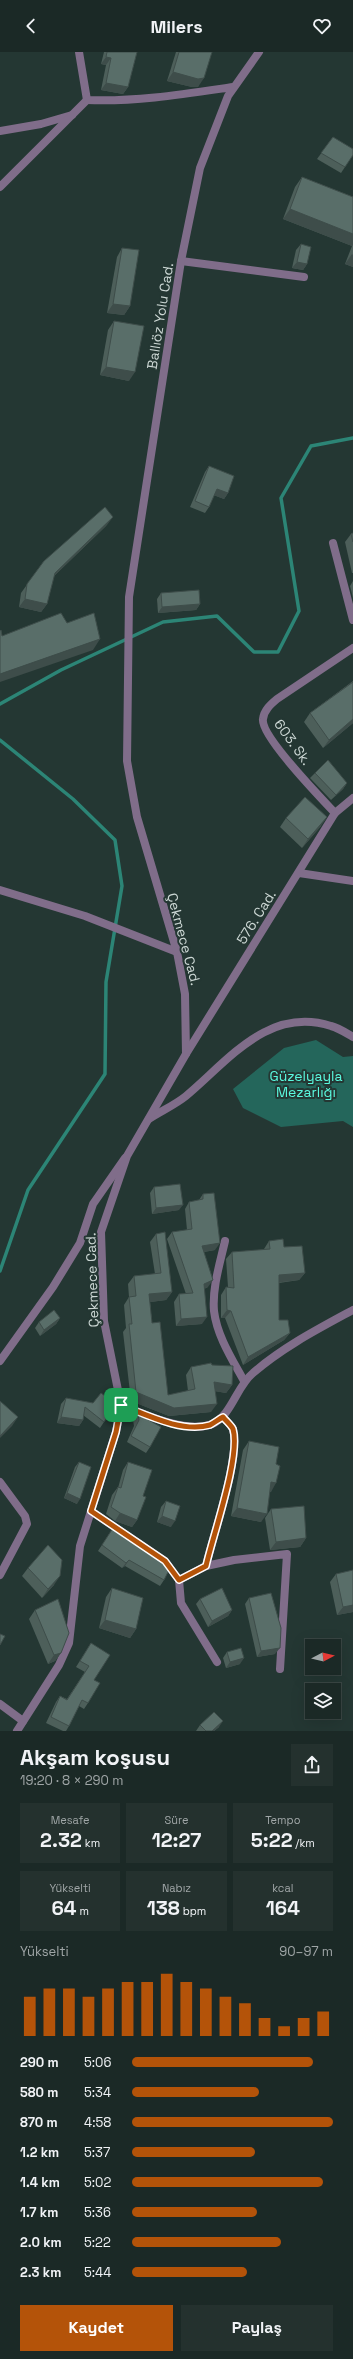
<!DOCTYPE html>
<html lang="tr">
<head>
<meta charset="utf-8">
<style>
	:root { --surface:#1b2926; --page:#24312e; --text:#f1f3f6; --muted:#a0a6a7; --line:#394543; --accent:#b45309 }
	body { margin:0; font-family:"Space Grotesk",sans-serif; background:var(--page); color:var(--text); height:100vh; display:flex; flex-direction:column; font-size:15px; white-space:nowrap }
	* { box-sizing:border-box; margin:0 }
	p { font-size:13px; color:var(--muted) }
	.icon { flex:none; width:22px; height:22px; fill:none; stroke:currentColor; stroke-width:2; stroke-linecap:round; stroke-linejoin:round }
	.map { position:relative; height:1679px; overflow:hidden }
	.panel { display:flex; flex-direction:column; background:var(--surface); flex:1 }
	.panel>* { flex:none }
	.needle { width:26px; rotate:83deg }
	.fabs { position:absolute; left:305px; top:1587px; display:grid; gap:8px }
	.fabs a { display:grid; place-items:center; width:36px; height:36px; border-radius:0px; background:var(--surface); box-shadow:0 4px 16px #0002,0 0 0 1px var(--line); font-size:20px }
	.pin { position:absolute; display:grid; place-items:center; width:34px; height:34px; color:#fff; margin:-17px; border-radius:8px; box-shadow:0 2px 6px #0006 }
	.round { display:grid; place-items:center; flex:none; width:42px; height:42px; border-radius:0px; background:var(--page) }
	.overview { display:flex; align-items:center; justify-content:space-between; height:68px; padding:0 20px }
	h1 { font-size:22px; font-weight:700; line-height:30px }
	.metrics { display:grid; grid-template-columns:repeat(3,1fr); gap:6px; height:68px; padding:4px 20px }
	.metrics div { display:grid; align-content:center; border-radius:0px; background:var(--page); text-align:center }
	.metrics b { font-size:20px; font-weight:700 }
	.metrics small { font-size:11px; font-weight:400 }
	.metrics p { font-size:11px }
	.chart { height:112px; padding:8px 20px }
	.chart p { display:flex; justify-content:space-between }
	.chart svg { width:100%; height:72px; margin-top:4px; stroke:var(--accent); stroke-width:6 }
	.cta { display:flex; gap:8px; margin-top:auto; padding:8px 20px }
	.cta a { flex:1; height:46px; border-radius:0px; background:var(--accent); color:#fff; font-size:16px; font-weight:700; line-height:46px; text-align:center }
	.cta a+a { background:var(--page); color:var(--text) }
	ul { padding:0 20px; list-style:none; font-size:13px }
	li { display:grid; grid-template-columns:64px 48px 1fr; align-items:center; height:30px }
	li i { height:10px; border-radius:5px; background:var(--accent) }
	header { display:flex; justify-content:space-between; align-items:center; height:52px; padding:0 20px; background:var(--surface); font-size:18px; font-weight:700 }
	.map>svg:first-child { display:block }
	.green { fill:#24665b }
	.lines { fill:none; stroke-linecap:round; stroke-linejoin:round }
	.stream { stroke:#2c8576; stroke-width:3.5 }
	.minor { stroke:#806d8a; stroke-width:8 }
	.tertiary { stroke:#806d8a; stroke-width:8 }
	.wall { fill:#4d5f5a }
	.shaded-wall { fill:#3e4d4a }
	.building { fill:#596e69; stroke:#3e4d4a }
	.route-casing { stroke:#fff; stroke-width:8 }
	.route { stroke:#b45309; stroke-width:5 }
	.labels { text-anchor:middle; dominant-baseline:central; stroke-width:4; stroke-linejoin:round; paint-order:stroke }
	.street-label { font-size:14px; fill:#cdd8d5; stroke:#243733 }
	.park-label { font-size:14px; fill:#5af9df; stroke:#243733 }
</style>
</head>
<body>
<header><svg class="icon" aria-label="back" viewBox="0 0 24 24"><path d="M15 5l-7 7 7 7"/></svg>Milers<svg class="icon" aria-label="heart" viewBox="0 0 24 24"><path d="M12 20l-8-8c-3-5 5-10 8-4 3-6 11-1 8 4z"/></svg></header>
<div class="map">
<svg width="353" height="1679" viewBox="0 0 353 1679">
	<rect width="100%" height="100%" fill="#243733"/>
	<path class="green" d="M 316,988 L 343,1005 L 353,1004 L 353,1075 L 343,1069 L 281,1075 L 243,1056 L 233,1037 L 284,996 Z"/>
	<g class="lines">
		<g class="stream">
			<path d="M 0,652 L 61,618 L 163,570 L 217,564 L 254,600 L 278,600 L 299,559 L 281,446 L 311,394 L 353,386"/>
			<path d="M 0,688 L 73,747 L 115,788 L 122,834 L 106,930 L 105,1022 L 28,1138 L 0,1219"/>
		</g>
		<g class="minor">
			<path d="M 79,0 L 87,48 C 136,50 185,42 233,35"/>
			<path d="M 0,79 L 41,72 L 72,63"/>
			<path d="M 0,135 L 87,48"/>
			<path d="M 181,209 L 304,225"/>
			<path d="M 333,491 L 353,568"/>
			<path d="M 335,761 C 321,746 260,683 263,667 C 264,658 271,652 277,647 L 353,596"/>
			<path d="M 299,821 L 353,829"/>
			<path d="M 0,838 L 85,864 L 177,900"/>
			<path d="M 186,1002 L 335,761 L 353,746"/>
			<path d="M 149,1067 C 161,1059 175,1053 186,1044 C 228,1009 268,954 331,974 C 339,976 346,981 353,985"/>
			<path d="M 225,1189 C 220,1211 212,1236 214,1259 C 217,1284 232,1307 244,1329"/>
			<path d="M 0,1309 L 53,1235 L 80,1191 L 93,1152 L 125,1106"/>
			<path d="M 121,1353 C 143,1362 188,1382 212,1372 C 232,1363 236,1335 253,1321 C 283,1295 318,1277 353,1258"/>
			<path d="M 0,1430 L 25,1464 L 27,1472 L 0,1523"/>
			<path d="M 91,1459 L 165,1509 L 179,1528 L 206,1514 L 234,1508 L 287,1502 L 280,1617"/>
			<path d="M 206,1514 C 213,1483 241,1404 233,1377 C 231,1373 226,1369 223,1365"/>
			<path d="M 179,1528 L 181,1551 L 217,1610"/>
			<path d="M 0,1652 L 23,1669"/>
		</g>
		<path class="tertiary" d="M 17,1679 L 59,1613 L 69,1591 L 80,1494 L 116,1380 L 121,1353 L 104,1269 L 101,1180 L 127,1104 L 186,1002 L 185,942 L 177,900 L 137,765 L 127,709 L 129,545 L 181,209 L 200,116 L 228,44 L 259,0"/>
	</g>
	<g class="wall">
		<path d="M 104,0 L 137,0 L 128,35 L 123,42 L 101,38 L 106,13 L 101,12 Z"/>
		<path d="M 176,0 L 212,0 L 198,35 L 192,35 L 167,29 Z"/>
		<path d="M 333,85 L 345,115 L 341,121 L 317,107 Z"/>
		<path d="M 302,125 L 353,145 L 353,215 L 345,212 L 352,194 L 283,167 L 295,135 Z"/>
		<path d="M 301,192 L 307,212 L 303,218 L 292,216 L 296,198 Z"/>
		<path d="M 122,196 L 130,254 L 124,263 L 107,261 L 117,205 Z"/>
		<path d="M 114,269 L 129,329 L 100,323 L 108,278 Z"/>
		<path d="M 209,414 L 228,441 L 224,447 L 214,443 L 209,455 L 205,461 L 190,455 L 205,420 Z"/>
		<path d="M 107,473 L 54,524 L 47,552 L 41,560 L 19,555 L 21,541 L 44,509 Z"/>
		<path d="M 353,481 L 353,521 L 352,521 L 345,490 L 351,482 Z"/>
		<path d="M 353,529 L 353,546 L 350,534 Z"/>
		<path d="M 161,541 L 200,552 L 196,558 L 158,561 L 157,547 Z"/>
		<path d="M 353,629 L 353,671 L 323,696 L 304,670 L 310,661 Z"/>
		<path d="M 315,721 L 347,731 L 343,737 L 331,748 L 310,726 Z"/>
		<path d="M 286,766 L 321,774 L 302,796 L 280,775 Z"/>
		<path d="M 154,1135 L 179,1158 L 152,1162 L 150,1141 Z"/>
		<path d="M 203,1142 L 215,1198 L 204,1200 L 208,1235 L 204,1237 L 202,1272 L 176,1274 L 174,1250 L 179,1242 L 186,1242 L 167,1187 L 172,1180 L 187,1178 L 185,1157 L 189,1150 L 199,1148 Z"/>
		<path d="M 156,1182 L 172,1240 L 166,1248 L 150,1250 L 152,1271 L 168,1343 L 188,1339 L 186,1323 L 191,1315 L 212,1313 L 232,1333 L 226,1341 L 215,1339 L 211,1360 L 169,1364 L 131,1349 L 123,1280 L 126,1276 L 124,1253 L 129,1245 L 128,1232 L 134,1224 L 155,1222 L 150,1190 Z"/>
		<path d="M 269,1189 L 284,1195 L 305,1221 L 299,1228 L 279,1231 L 279,1268 L 290,1281 L 284,1288 L 243,1313 L 225,1266 L 221,1266 L 221,1243 L 226,1235 L 228,1235 L 226,1207 L 232,1200 L 264,1198 L 264,1197 Z"/>
		<path d="M 60,1266 L 56,1272 L 40,1284 L 35,1276 L 39,1270 Z"/>
		<path d="M 66,1346 L 93,1351 L 116,1352 L 100,1376 L 83,1363 L 83,1368 L 79,1374 L 57,1371 L 61,1352 Z"/>
		<path d="M 138,1362 L 150,1395 L 146,1401 L 127,1390 L 134,1374 L 133,1368 Z"/>
		<path d="M 249,1389 L 276,1412 L 271,1440 L 270,1440 L 261,1470 L 231,1464 L 243,1398 Z"/>
		<path d="M 79,1410 L 77,1452 L 64,1446 L 75,1415 Z"/>
		<path d="M 128,1410 L 143,1444 L 137,1468 L 132,1475 L 115,1469 L 106,1462 L 112,1443 L 118,1435 L 118,1436 L 123,1418 Z"/>
		<path d="M 166,1449 L 171,1475 L 157,1470 L 161,1455 Z"/>
		<path d="M 271,1457 L 306,1486 L 300,1495 L 270,1498 L 265,1466 Z"/>
		<path d="M 113,1476 L 123,1485 L 164,1528 L 160,1534 L 125,1514 L 122,1516 L 98,1499 Z"/>
		<path d="M 28,1516 L 54,1533 L 42,1546 L 22,1524 Z"/>
		<path d="M 336,1522 L 353,1560 L 337,1563 L 330,1530 Z"/>
		<path d="M 112,1536 L 136,1577 L 130,1586 L 99,1576 L 106,1545 Z"/>
		<path d="M 249,1546 L 275,1602 L 257,1605 L 245,1552 Z"/>
		<path d="M 200,1547 L 232,1558 L 228,1564 L 208,1575 L 196,1552 Z"/>
		<path d="M 35,1558 L 61,1601 L 55,1609 L 48,1612 L 29,1567 Z"/>
		<path d="M 91,1591 L 94,1628 L 88,1651 L 84,1657 L 79,1654 L 69,1674 L 66,1679 L 63,1679 L 46,1671 L 56,1650 L 60,1644 L 67,1647 L 85,1620 L 76,1615 Z"/>
		<path d="M 227,1600 L 240,1612 L 226,1616 L 223,1606 Z"/>
		<path d="M 200,1673 L 219,1675 L 214,1679 L 196,1679 Z"/>
	</g>
	<g class="shaded-wall">
		<path d="M 106,5 L 111,6 L 106,13 L 101,12 Z"/>
		<path d="M 173,20 L 204,26 L 198,35 L 192,35 L 167,29 Z"/>
		<path d="M 106,31 L 128,35 L 123,42 L 101,38 Z"/>
		<path d="M 290,157 L 353,182 L 353,193 L 352,194 L 283,167 Z"/>
		<path d="M 352,202 L 353,203 L 353,215 L 345,212 Z"/>
		<path d="M 297,210 L 307,212 L 303,218 L 292,216 Z"/>
		<path d="M 113,252 L 130,254 L 124,263 L 107,261 Z"/>
		<path d="M 106,315 L 135,320 L 129,329 L 100,323 Z"/>
		<path d="M 217,437 L 228,441 L 224,447 L 213,443 Z"/>
		<path d="M 113,465 L 107,473 L 49,529 L 55,521 Z"/>
		<path d="M 25,547 L 47,552 L 41,560 L 19,555 Z"/>
		<path d="M 200,552 L 196,558 L 158,561 L 162,555 Z"/>
		<path d="M 100,587 L 93,598 L 0,630 L 0,622 Z"/>
		<path d="M 353,667 L 353,671 L 323,696 L 329,688 Z"/>
		<path d="M 347,731 L 343,737 L 331,748 L 336,743 Z"/>
		<path d="M 327,765 L 321,774 L 302,796 L 308,787 Z"/>
		<path d="M 183,1153 L 179,1158 L 152,1162 L 156,1156 Z"/>
		<path d="M 220,1191 L 215,1198 L 197,1201 L 202,1194 Z"/>
		<path d="M 305,1221 L 299,1228 L 274,1231 L 279,1223 Z"/>
		<path d="M 213,1228 L 208,1235 L 199,1239 L 204,1232 Z"/>
		<path d="M 172,1240 L 166,1248 L 143,1251 L 149,1242 Z"/>
		<path d="M 227,1258 L 231,1259 L 225,1266 L 221,1266 Z"/>
		<path d="M 207,1265 L 202,1272 L 176,1274 L 181,1267 Z"/>
		<path d="M 60,1266 L 56,1272 L 40,1284 L 44,1278 Z"/>
		<path d="M 290,1281 L 284,1288 L 243,1313 L 248,1305 Z"/>
		<path d="M 214,1330 L 232,1333 L 226,1341 L 208,1338 Z"/>
		<path d="M 136,1340 L 217,1352 L 211,1360 L 169,1364 L 131,1349 Z"/>
		<path d="M 18,1365 L 12,1374 L 0,1386 L 0,1384 Z"/>
		<path d="M 61,1365 L 83,1368 L 79,1374 L 57,1371 Z"/>
		<path d="M 271,1430 L 276,1431 L 271,1440 L 265,1438 Z"/>
		<path d="M 67,1441 L 80,1447 L 77,1452 L 64,1446 Z"/>
		<path d="M 237,1456 L 267,1462 L 261,1470 L 231,1464 Z"/>
		<path d="M 120,1461 L 137,1468 L 132,1475 L 115,1469 Z"/>
		<path d="M 162,1464 L 175,1469 L 171,1475 L 157,1470 Z"/>
		<path d="M 306,1486 L 300,1495 L 270,1498 L 276,1490 Z"/>
		<path d="M 129,1508 L 125,1514 L 122,1516 L 126,1511 Z"/>
		<path d="M 60,1524 L 54,1533 L 42,1546 L 48,1537 Z"/>
		<path d="M 353,1553 L 353,1560 L 337,1563 L 343,1555 Z"/>
		<path d="M 232,1558 L 228,1564 L 208,1575 L 212,1569 Z"/>
		<path d="M 105,1568 L 136,1577 L 130,1586 L 99,1576 Z"/>
		<path d="M 280,1596 L 275,1602 L 257,1605 L 261,1599 Z"/>
		<path d="M 61,1601 L 55,1609 L 48,1612 L 54,1603 Z"/>
		<path d="M 244,1606 L 240,1612 L 226,1616 L 230,1610 Z"/>
		<path d="M 223,1669 L 219,1675 L 214,1679 L 212,1679 Z"/>
	</g>
	<g class="building">
		<path d="M 107,0 L 137,0 L 128,35 L 106,31 L 111,6 L 106,5 Z"/>
		<path d="M 179,0 L 212,0 L 204,26 L 198,27 L 173,20 Z"/>
		<path d="M 333,85 L 353,97 L 353,103 L 345,115 L 321,101 Z"/>
		<path d="M 302,125 L 353,145 L 353,182 L 290,157 Z"/>
		<path d="M 301,192 L 311,195 L 307,212 L 297,210 Z"/>
		<path d="M 122,196 L 139,198 L 130,254 L 113,252 Z"/>
		<path d="M 114,269 L 144,274 L 135,320 L 106,315 Z"/>
		<path d="M 209,414 L 234,424 L 228,441 L 217,437 L 209,455 L 195,449 Z"/>
		<path d="M 105,455 L 113,465 L 55,521 L 47,552 L 25,547 L 27,532 L 44,509 Z"/>
		<path d="M 353,481 L 353,490 L 351,482 Z"/>
		<path d="M 199,538 L 200,552 L 162,555 L 161,541 Z"/>
		<path d="M 61,561 L 67,571 L 94,561 L 100,587 L 0,622 L 0,579 L 1,578 L 2,584 Z"/>
		<path d="M 353,630 L 353,667 L 329,688 L 310,661 Z"/>
		<path d="M 328,708 L 347,731 L 336,743 L 315,721 Z"/>
		<path d="M 305,745 L 327,765 L 308,787 L 286,766 Z"/>
		<path d="M 180,1132 L 183,1153 L 156,1156 L 154,1135 Z"/>
		<path d="M 214,1141 L 220,1191 L 202,1194 L 213,1228 L 204,1232 L 207,1265 L 181,1267 L 179,1242 L 193,1241 L 172,1180 L 192,1177 L 189,1150 L 203,1147 L 203,1142 Z"/>
		<path d="M 165,1180 L 172,1240 L 149,1242 L 152,1271 L 160,1270 L 168,1343 L 195,1337 L 191,1315 L 211,1311 L 212,1313 L 233,1314 L 232,1333 L 214,1330 L 217,1352 L 174,1356 L 136,1340 L 129,1272 L 132,1272 L 129,1245 L 136,1244 L 134,1224 L 161,1221 L 156,1182 Z"/>
		<path d="M 283,1187 L 284,1195 L 302,1194 L 305,1221 L 279,1223 L 279,1268 L 288,1268 L 290,1281 L 248,1305 L 231,1259 L 227,1258 L 226,1235 L 234,1236 L 232,1200 L 270,1197 L 269,1189 Z"/>
		<path d="M 54,1258 L 60,1266 L 44,1278 L 39,1270 Z"/>
		<path d="M 101,1341 L 116,1352 L 104,1370 L 85,1355 L 83,1368 L 61,1365 L 66,1346 L 93,1351 Z"/>
		<path d="M 0,1349 L 18,1365 L 0,1384 Z"/>
		<path d="M 138,1362 L 161,1375 L 150,1395 L 131,1384 L 139,1368 Z"/>
		<path d="M 249,1389 L 279,1395 L 276,1412 L 280,1414 L 276,1431 L 271,1430 L 267,1462 L 237,1456 Z"/>
		<path d="M 79,1410 L 91,1415 L 80,1447 L 67,1441 Z"/>
		<path d="M 128,1410 L 152,1418 L 143,1444 L 146,1445 L 137,1468 L 120,1461 L 111,1455 L 118,1435 L 121,1436 Z"/>
		<path d="M 166,1449 L 180,1454 L 175,1469 L 162,1464 Z"/>
		<path d="M 304,1454 L 306,1486 L 276,1490 L 271,1457 Z"/>
		<path d="M 113,1476 L 124,1483 L 123,1485 L 171,1514 L 164,1528 L 129,1508 L 126,1511 L 102,1493 Z"/>
		<path d="M 48,1493 L 62,1508 L 60,1524 L 48,1537 L 28,1516 Z"/>
		<path d="M 353,1518 L 353,1553 L 343,1555 L 336,1522 Z"/>
		<path d="M 112,1536 L 143,1546 L 136,1577 L 105,1568 Z"/>
		<path d="M 222,1536 L 232,1558 L 212,1569 L 200,1547 Z"/>
		<path d="M 271,1541 L 281,1576 L 280,1596 L 261,1599 L 249,1546 Z"/>
		<path d="M 58,1547 L 69,1581 L 61,1601 L 54,1603 L 35,1558 Z"/>
		<path d="M 0,1582 L 5,1584 L 0,1593 Z"/>
		<path d="M 91,1591 L 110,1603 L 94,1628 L 100,1631 L 88,1651 L 82,1648 L 69,1674 L 51,1665 L 60,1644 L 67,1648 L 89,1614 L 80,1609 Z"/>
		<path d="M 241,1596 L 244,1606 L 230,1610 L 227,1600 Z"/>
		<path d="M 214,1660 L 223,1669 L 212,1679 L 206,1679 L 200,1673 Z"/>
	</g>
	<g class="lines">
		<g class="route-casing">
			<path id="route" d="M 121,1353 C 147,1363 182,1381 210,1373 C 214,1371 219,1367 223,1365 C 226,1369 231,1373 233,1377 C 241,1404 213,1483 206,1514 L 179,1528 L 165,1509 L 91,1459 L 116,1380 Z"/>
		</g>
		<use href="#route" class="route"/>
	</g>
	<g class="labels">
		<g class="street-label">
			<text transform="translate(160 264) rotate(-81)">Ballıöz Yolu Cad.</text>
			<text transform="translate(293 690) rotate(54)">603. Sk.</text>
			<text transform="translate(256 865) rotate(-58)">576. Cad.</text>
			<text transform="translate(184 887) rotate(75)">Çekmece Cad.</text>
			<text transform="translate(92 1228) rotate(-92)">Çekmece Cad.</text>
		</g>
		<g class="park-label">
			<text x="306" y="1024">Güzelyayla<tspan x="306" dy="16">Mezarlığı</tspan></text>
		</g>
	</g>
</svg>
<div class="fabs">
<a><svg class="needle" viewBox="-14 -14 28 28"><path d="M0-13l5 13h-10z" fill="#e53935"/><path d="M0 13l5-13h-10z" fill="#a0a6a7"/></svg></a>
<a><svg class="icon" aria-label="layers" viewBox="0 0 24 24"><path d="M12 4l9 5-9 5-9-5zM3 14l9 5 9-5"/></svg></a>
</div>
<div class="pin" style="left:121px;top:1353px;background:#1e9e55"><svg class="icon" aria-label="arrive" viewBox="0 0 24 24"><path d="M6 21V4h12l-3 4 3 4H6"/></svg></div>
</div>
<section class="panel">
<div class="overview"><div><h1>Akşam koşusu</h1><p>19:20 · 8 × 290 m</p></div><a class="round"><svg class="icon" aria-label="share" viewBox="0 0 24 24"><path d="M12 15V3M7 8l5-5 5 5M5 13v7h14v-7"/></svg></a></div>
<div class="metrics">
<div><p>Mesafe</p><b>2.32<small> km</small></b></div>
<div><p>Süre</p><b>12:27</b></div>
<div><p>Tempo</p><b>5:22<small> /km</small></b></div>
</div>
<div class="metrics">
<div><p>Yükselti</p><b>64<small> m</small></b></div>
<div><p>Nabız</p><b>138<small> bpm</small></b></div>
<div><p>kcal</p><b>164</b></div>
</div>
<div class="chart"><p><span>Yükselti</span>90–97 m</p>
<svg viewBox="0 0 160 44" preserveAspectRatio="none"><path d="M5 44V20M15 44V15M25 44V15M35 44V20M45 44V15M55 44V11M65 44V11M75 44V6M85 44V11M95 44V15M105 44V20M115 44V24M125 44V33M135 44V38M145 44V33M155 44V29"/></svg>
</div>
<ul>
<li><b>290 m</b>5:06<i style="width:90%"></i></li>
<li><b>580 m</b>5:34<i style="width:63%"></i></li>
<li><b>870 m</b>4:58<i style="width:100%"></i></li>
<li><b>1.2 km</b>5:37<i style="width:61%"></i></li>
<li><b>1.4 km</b>5:02<i style="width:95%"></i></li>
<li><b>1.7 km</b>5:36<i style="width:62%"></i></li>
<li><b>2.0 km</b>5:22<i style="width:74%"></i></li>
<li><b>2.3 km</b>5:44<i style="width:57%"></i></li>
</ul>
<div class="cta"><a>Kaydet</a><a>Paylaş</a></div>
</section>
</body>
</html>
